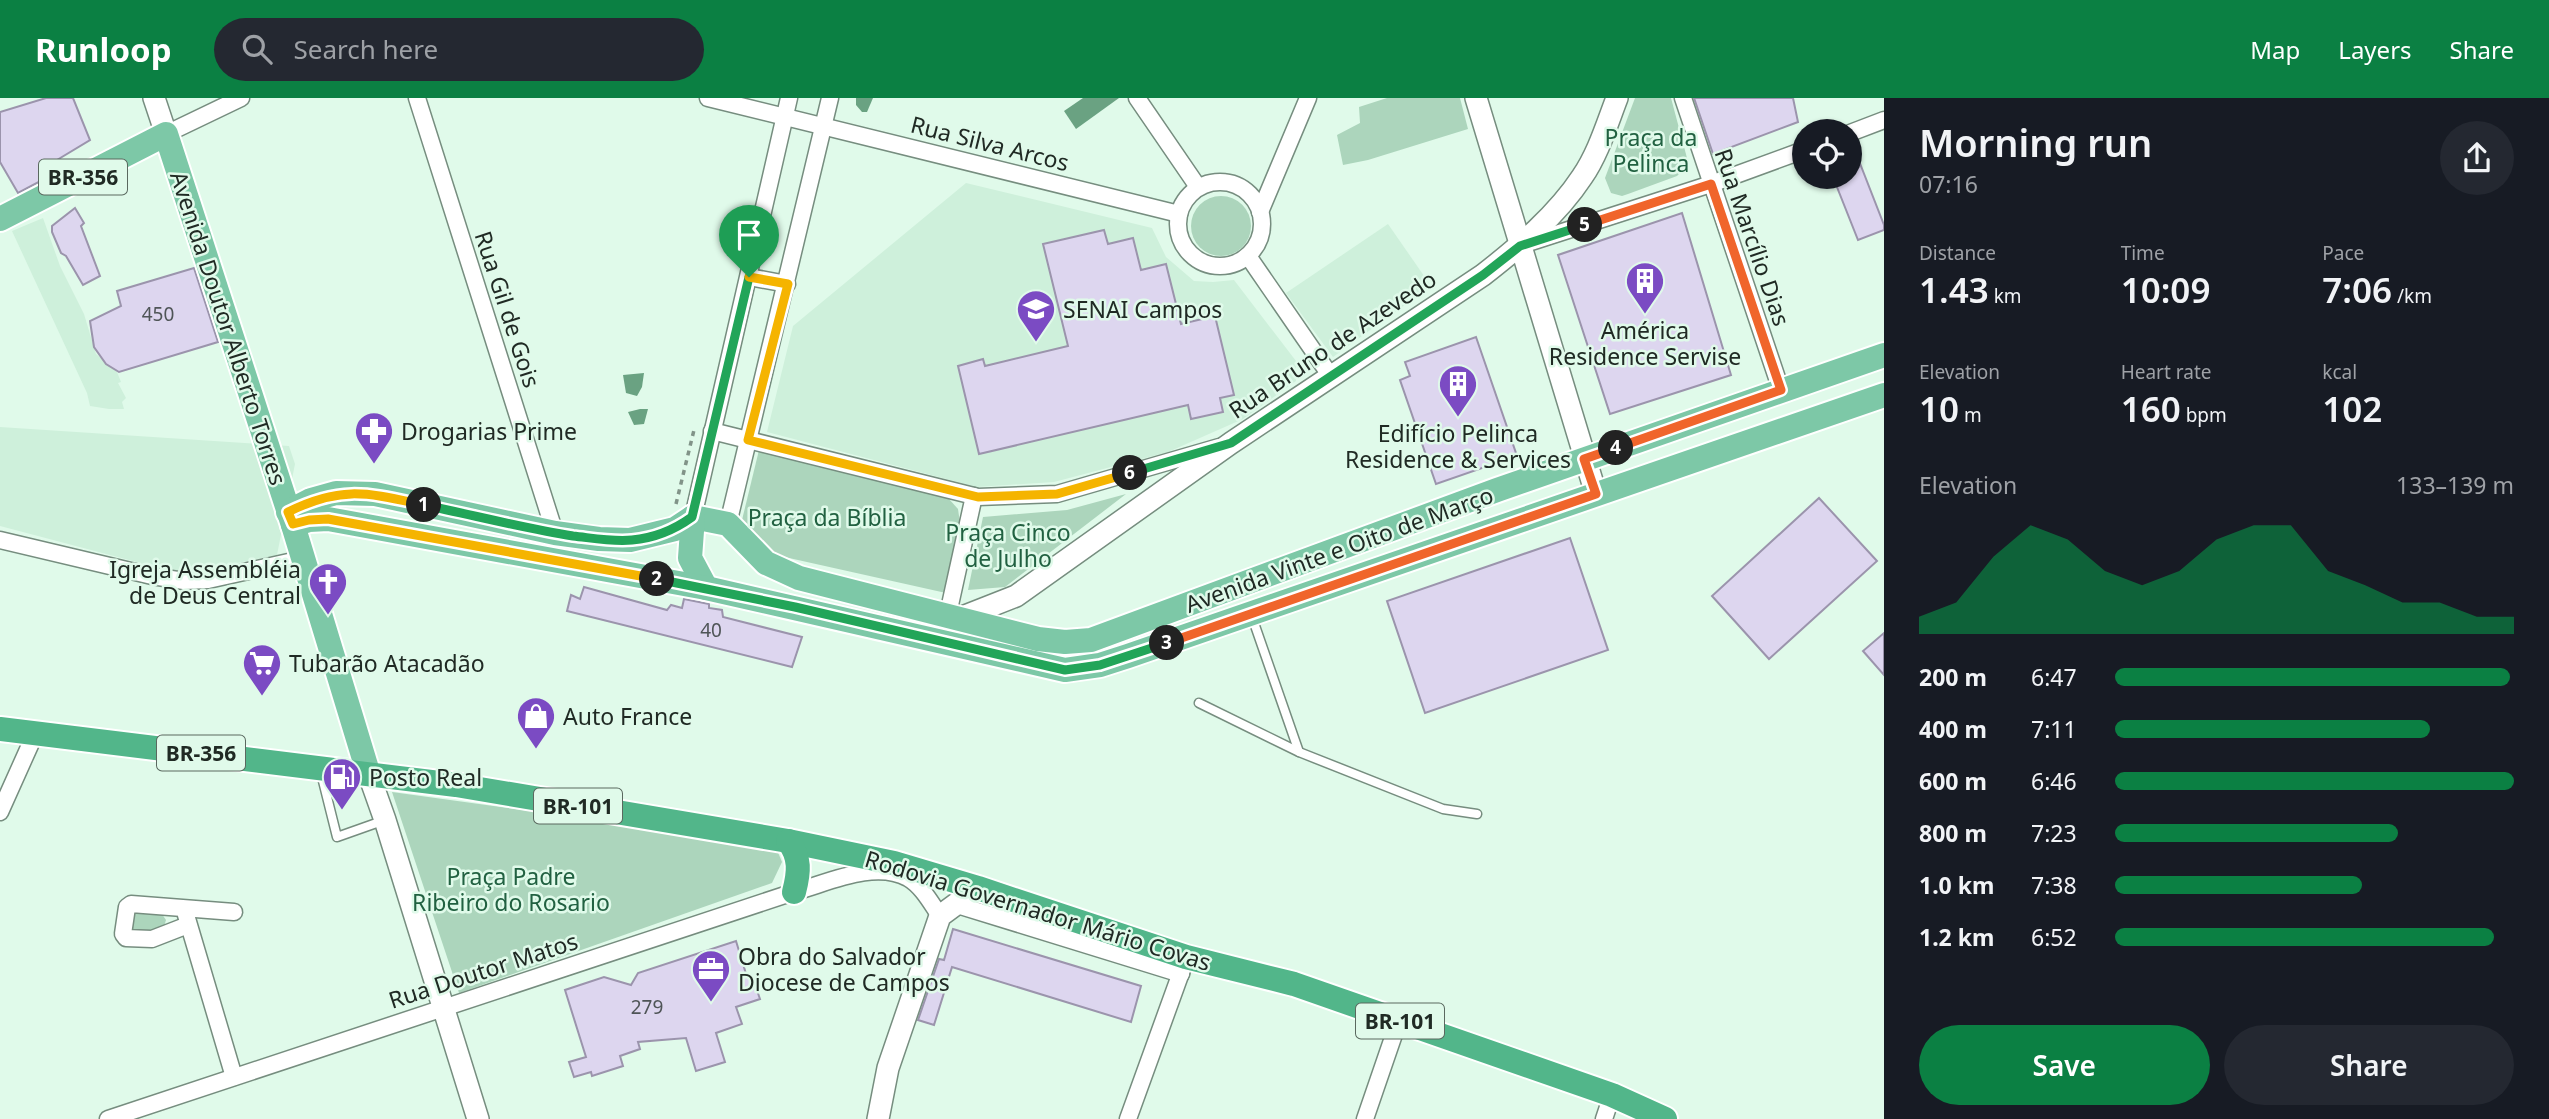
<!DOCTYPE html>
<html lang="en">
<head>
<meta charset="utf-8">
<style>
	:root { --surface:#171b24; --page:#242831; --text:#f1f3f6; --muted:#9ea1a6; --accent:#0b8043 }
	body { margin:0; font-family:"Noto Sans",sans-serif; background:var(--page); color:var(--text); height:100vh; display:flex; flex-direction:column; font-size:26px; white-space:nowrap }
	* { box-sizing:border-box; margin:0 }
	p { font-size:23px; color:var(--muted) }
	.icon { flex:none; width:38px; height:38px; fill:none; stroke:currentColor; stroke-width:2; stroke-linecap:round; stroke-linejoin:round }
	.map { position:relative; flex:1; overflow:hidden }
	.drawer { display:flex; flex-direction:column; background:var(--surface); width:665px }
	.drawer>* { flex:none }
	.controls { position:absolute; left:1792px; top:21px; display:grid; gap:14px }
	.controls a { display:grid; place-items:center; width:70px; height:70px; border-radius:50%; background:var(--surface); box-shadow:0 2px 5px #0004; font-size:35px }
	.pin { position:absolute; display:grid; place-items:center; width:60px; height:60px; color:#fff; margin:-72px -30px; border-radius:50% 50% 50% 0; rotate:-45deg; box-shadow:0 0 7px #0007 }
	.pin .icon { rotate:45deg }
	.km { position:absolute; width:35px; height:35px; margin:-18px; border-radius:50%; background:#222; color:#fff; font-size:19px; line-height:35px; text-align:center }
	.round { display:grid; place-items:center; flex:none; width:74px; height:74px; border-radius:37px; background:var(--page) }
	.head { display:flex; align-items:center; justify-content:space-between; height:119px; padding:0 35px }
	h1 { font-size:38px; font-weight:600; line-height:52px }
	.metrics { display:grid; grid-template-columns:repeat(3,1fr); gap:10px; height:119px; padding:7px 35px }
	.metrics div { display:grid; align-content:center }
	.metrics b { font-size:35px; font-weight:600 }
	.metrics small { font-size:19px; font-weight:400 }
	.metrics p { font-size:19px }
	.chart { height:196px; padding:14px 35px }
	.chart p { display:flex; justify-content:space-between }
	.chart svg { width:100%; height:126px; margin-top:7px; fill:var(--accent); opacity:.7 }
	.action { display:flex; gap:14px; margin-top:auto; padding:14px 35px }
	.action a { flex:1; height:80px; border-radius:42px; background:var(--accent); color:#fff; font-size:28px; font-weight:600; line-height:80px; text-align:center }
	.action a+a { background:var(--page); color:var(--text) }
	ul { padding:0 35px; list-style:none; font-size:23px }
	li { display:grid; grid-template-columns:112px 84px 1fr; align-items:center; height:52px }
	li i { height:18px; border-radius:9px; background:var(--accent) }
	header { display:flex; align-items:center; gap:42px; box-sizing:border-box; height:98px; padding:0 35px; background:var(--accent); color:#fff }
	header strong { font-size:33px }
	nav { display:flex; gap:38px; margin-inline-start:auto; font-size:24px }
	.search { width:490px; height:63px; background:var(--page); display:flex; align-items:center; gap:18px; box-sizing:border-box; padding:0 24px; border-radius:38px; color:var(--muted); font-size:26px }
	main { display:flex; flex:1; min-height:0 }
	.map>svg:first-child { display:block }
	.built { fill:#cef0db }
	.green { fill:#acd5bc }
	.water { fill:#6aa282 }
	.building { fill:#ddd6ef; stroke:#9b94ac; stroke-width:2 }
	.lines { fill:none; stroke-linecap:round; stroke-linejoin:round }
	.service-casing { stroke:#768d7f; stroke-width:11 }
	.minor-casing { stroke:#768d7f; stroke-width:19 }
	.secondary-casing { stroke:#768d7f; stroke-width:24 }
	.primary-casing { stroke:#fff; stroke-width:28 }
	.trunk-casing { stroke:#fff; stroke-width:28 }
	.path { stroke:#819388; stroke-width:3.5; stroke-dasharray:5 5; stroke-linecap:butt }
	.service { stroke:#fff; stroke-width:8 }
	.minor { stroke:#fff; stroke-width:16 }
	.secondary { stroke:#fff; stroke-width:21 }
	.primary { stroke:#7dc8a7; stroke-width:24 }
	.trunk { stroke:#52b68a; stroke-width:24 }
	.split-1-casing { stroke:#fff; stroke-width:14 }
	.split-2-casing { stroke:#fff; stroke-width:14 }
	.split-3-casing { stroke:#fff; stroke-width:14 }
	.split-4-casing { stroke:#fff; stroke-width:14 }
	.split-5-casing { stroke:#fff; stroke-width:14 }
	.split-6-casing { stroke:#fff; stroke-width:14 }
	.split-7-casing { stroke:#fff; stroke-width:14 }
	.split-1 { stroke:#22a559; stroke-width:9 }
	.split-2 { stroke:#f5b400; stroke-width:9 }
	.split-3 { stroke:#22a559; stroke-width:9 }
	.split-4 { stroke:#f0652b; stroke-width:9 }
	.split-5 { stroke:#f0652b; stroke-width:9 }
	.split-6 { stroke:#22a559; stroke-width:9 }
	.split-7 { stroke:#f5b400; stroke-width:9 }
	.labels { text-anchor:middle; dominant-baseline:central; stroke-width:5; stroke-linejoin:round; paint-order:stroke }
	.number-label { font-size:19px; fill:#4f5557 }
	.shield { fill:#e0faea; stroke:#5a685f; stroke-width:2 }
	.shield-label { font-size:21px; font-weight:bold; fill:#202a24 }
	.park-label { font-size:23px; fill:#216141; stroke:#e0faea }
	.street-label { font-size:23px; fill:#202a24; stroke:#e0faea }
	.poi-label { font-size:23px; fill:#202a24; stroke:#e0faea; text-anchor:start }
</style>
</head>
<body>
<header>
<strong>Runloop</strong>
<div class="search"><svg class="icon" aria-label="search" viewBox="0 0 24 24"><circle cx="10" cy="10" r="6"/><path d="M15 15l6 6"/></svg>Search here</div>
<nav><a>Map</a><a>Layers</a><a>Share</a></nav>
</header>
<main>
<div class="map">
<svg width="1884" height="1021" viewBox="0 0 1884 1021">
	<rect width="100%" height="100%" fill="#e0faea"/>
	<g class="built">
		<path d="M 966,85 L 1152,130 L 1166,159 L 1194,183 L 1213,184 L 1234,182 L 1296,263 L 1296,283 L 1243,321 L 1168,354 L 1054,384 L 977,389 L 767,334 L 793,228 Z"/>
		<path d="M 43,120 L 60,168 L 84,216 L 96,256 L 117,274 L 121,284 L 118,285 L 126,300 L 122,304 L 124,311 L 109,311 L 90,308 L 87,295 L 12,133 Z"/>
		<path d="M 1388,126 L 1431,188 L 1333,259 L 1286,195 Z"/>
		<path d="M 0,329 L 289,348 L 295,366 L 277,457 L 182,476 L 0,428 Z"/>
	</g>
	<g class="green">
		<path d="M 1387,0 L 1460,0 L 1468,31 L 1368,62 L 1343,67 L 1337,37 L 1360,25 L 1359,9 Z"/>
		<path d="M 1635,0 L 1671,0 L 1687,60 L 1684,71 L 1677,78 L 1628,96 L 1622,98 L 1611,95 L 1605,80 Z"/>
		<circle cx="1221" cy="128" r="30"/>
		<path d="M 759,352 L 949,401 L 958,411 L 960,425 L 946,495 L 780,458 L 756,442 L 742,422 Z"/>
		<path d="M 1126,396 L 1005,489 L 968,492 L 983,419 L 1067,412 Z"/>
		<path d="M 392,694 L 775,747 L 782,764 L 772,785 L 459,895 Z"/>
		<path d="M 130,807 L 157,809 L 166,822 L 163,832 L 126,836 Z"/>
	</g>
	<g class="water">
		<path d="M 856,0 L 873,0 L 867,14 L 862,14 L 856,7 Z"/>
		<path d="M 1083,0 L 1119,0 L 1076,31 L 1064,13 Z"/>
		<path d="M 644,275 L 642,289 L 637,298 L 626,295 L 623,277 Z"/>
		<path d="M 640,311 L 648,311 L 644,326 L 634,327 L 628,314 Z"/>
	</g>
	<g class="building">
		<path d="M 46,0 L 73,0 L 90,42 L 47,68 L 52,77 L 18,95 L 0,64 L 0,14 Z"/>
		<path d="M 1694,0 L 1793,0 L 1798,24 L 1713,56 Z"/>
		<path d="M 1850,45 L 1852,45 L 1884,127 L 1884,132 L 1858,142 L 1833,79 L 1850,79 Z"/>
		<path d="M 75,110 L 84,125 L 81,128 L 100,178 L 83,187 L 66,158 L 61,155 L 52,134 L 52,128 Z"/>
		<path d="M 1682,115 L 1731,277 L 1610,316 L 1558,157 Z"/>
		<path d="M 1104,132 L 1108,146 L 1133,140 L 1141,172 L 1166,166 L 1181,226 L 1215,218 L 1234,297 L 1220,300 L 1223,314 L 1191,321 L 1188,307 L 979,356 L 958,268 L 983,261 L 985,268 L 1068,248 L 1043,146 Z"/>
		<path d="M 194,170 L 218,244 L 119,274 L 106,266 L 94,249 L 90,223 L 121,208 L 117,193 Z"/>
		<path d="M 1476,239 L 1517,358 L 1436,386 L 1400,282 L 1410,278 L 1405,264 Z"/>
		<path d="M 1819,400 L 1877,463 L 1769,561 L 1712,498 Z"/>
		<path d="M 1570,440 L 1608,552 L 1425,615 L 1387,503 Z"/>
		<path d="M 584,489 L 667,512 L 671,507 L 682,510 L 684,501 L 709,506 L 709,510 L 722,512 L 723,519 L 802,539 L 792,569 L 567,513 L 571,497 L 580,501 Z"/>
		<path d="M 1884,535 L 1884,577 L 1863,553 Z"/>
		<path d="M 953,831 L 1141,888 L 1131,924 L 952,869 L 934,927 L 918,922 L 939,861 L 944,862 Z"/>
		<path d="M 736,843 L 747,879 L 752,878 L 760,901 L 736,909 L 742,926 L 716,935 L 725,964 L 696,973 L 686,940 L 638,944 L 640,951 L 620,958 L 623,968 L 592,978 L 591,974 L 574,979 L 569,964 L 586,959 L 565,892 L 604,879 L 631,887 L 638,875 Z"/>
	</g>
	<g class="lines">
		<g class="service-casing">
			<g id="service">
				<path d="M 1252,519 L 1299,654"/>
				<path d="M 1199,605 L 1299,654 L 1443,711 L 1477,716"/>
				<path d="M 321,675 L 337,739 L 385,722"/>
			</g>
		</g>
		<g class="minor-casing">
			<g id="minor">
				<path d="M 417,0 L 555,435"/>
				<path d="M 708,0 L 1179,116"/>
				<path d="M 1137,0 L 1198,89"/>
				<path d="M 1683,0 L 1781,292"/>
				<path d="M 1850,35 L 1884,22"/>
				<path d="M 166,36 L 241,0"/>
				<circle cx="1220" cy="126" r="42"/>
				<path d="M 1260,114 L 1308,0"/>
				<path d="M 1525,146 L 1711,86 L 1804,52"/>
				<path d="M 1248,158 L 1332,280"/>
				<path d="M 749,179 L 787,186"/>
				<path d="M 712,333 L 978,399 L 1057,396 L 1219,349"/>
				<path d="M 693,419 L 789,0"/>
				<path d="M 728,426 L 830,0"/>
				<path d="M 0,442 L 152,478 L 184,483 L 208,482 L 302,461"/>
				<path d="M 948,516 L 974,398"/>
				<path d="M 0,714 L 35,636"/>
				<path d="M 954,806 L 1181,876"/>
				<path d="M 186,817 L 234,979"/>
				<path d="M 188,827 L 152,841 L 126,840 L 123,836 L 127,809 L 131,806 L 234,814"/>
				<path d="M 108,1021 L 794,794 C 828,785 874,762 908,780 C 922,788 931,805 940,818"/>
				<path d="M 1128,1021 L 1183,869"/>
				<path d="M 1365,1021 L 1399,922"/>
				<path d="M 1604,1021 L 1612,997"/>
			</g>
		</g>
		<g class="secondary-casing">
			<g id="secondary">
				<path d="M 154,0 L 166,36"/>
				<path d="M 1476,0 L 1596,396"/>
				<path d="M 960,520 L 1016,498 L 1231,345 L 1483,177 C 1519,149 1557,117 1582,79 C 1598,56 1607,26 1617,0"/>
				<path d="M 368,674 L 385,722 L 478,1021"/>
				<path d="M 878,1021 L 888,970 L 940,818 L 978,790"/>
			</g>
		</g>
		<g class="primary-casing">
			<g id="primary">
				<path d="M 0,121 L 166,36 L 293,427 L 368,674"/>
				<path d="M 288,414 L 311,402 L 336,395 L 375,396 L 555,435 L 599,441 L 630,442 L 675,431 L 693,419 L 728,426 L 766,465 L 799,480 L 1038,541 L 1065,544 L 1091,542 L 1497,392 L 1884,257"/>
				<path d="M 693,419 L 690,460 L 706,490"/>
				<path d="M 293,427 L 309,422 L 328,421 L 706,490 L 1065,572 L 1100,567 L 1128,558 L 1884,297"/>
			</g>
		</g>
		<g class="trunk-casing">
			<g id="trunk">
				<path d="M 0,631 L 456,687 L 788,743 L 894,765 L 978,790 L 1186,859 L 1294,886 L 1612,997 L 1665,1021"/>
				<path d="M 788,743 C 801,759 799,775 794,794"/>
			</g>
		</g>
		<path class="path" d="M 676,406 L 694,332"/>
		<use href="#service" class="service"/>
		<use href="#minor" class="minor"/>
		<use href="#secondary" class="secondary"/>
		<use href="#primary" class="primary"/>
		<use href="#trunk" class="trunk"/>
	</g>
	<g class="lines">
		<g class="split-1-casing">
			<path id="split-1" d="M 424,407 C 473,417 523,430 573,438 C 592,440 613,444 632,442 C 655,440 674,432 692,419 L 749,179"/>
		</g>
		<g class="split-2-casing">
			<path id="split-2" d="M 424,407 C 368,395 342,387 288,414 L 293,426 L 309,422 L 328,421 L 657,481"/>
		</g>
		<g class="split-3-casing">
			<path id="split-3" d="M 657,481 L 795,509 L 1065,572 L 1100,567 L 1167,545"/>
		</g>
		<g class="split-4-casing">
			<path id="split-4" d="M 1167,545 L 1596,396 L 1584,361 L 1616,350"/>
		</g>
		<g class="split-5-casing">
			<path id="split-5" d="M 1585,127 L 1711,86 L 1781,292 L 1616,350"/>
		</g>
		<g class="split-6-casing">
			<path id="split-6" d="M 1130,375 L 1231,345 L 1483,177 L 1520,148 L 1585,127"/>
		</g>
		<g class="split-7-casing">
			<path id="split-7" d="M 749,179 L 788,186 L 748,342 L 978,399 L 1057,396 L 1130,375"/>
		</g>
		<use href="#split-1" class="split-1"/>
		<use href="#split-2" class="split-2"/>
		<use href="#split-3" class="split-3"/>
		<use href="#split-4" class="split-4"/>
		<use href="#split-5" class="split-5"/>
		<use href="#split-6" class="split-6"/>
		<use href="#split-7" class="split-7"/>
	</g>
	<defs>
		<g id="building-pin" transform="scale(2.0125)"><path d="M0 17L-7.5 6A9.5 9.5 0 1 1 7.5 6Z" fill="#7b4bc3" stroke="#e0faea"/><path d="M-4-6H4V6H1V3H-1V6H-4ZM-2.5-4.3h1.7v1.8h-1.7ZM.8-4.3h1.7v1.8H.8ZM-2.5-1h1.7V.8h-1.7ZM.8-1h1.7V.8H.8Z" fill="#fff"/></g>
		<g id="university-pin" transform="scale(2.0125)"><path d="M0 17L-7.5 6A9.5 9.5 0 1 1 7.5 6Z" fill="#7b4bc3" stroke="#e0faea"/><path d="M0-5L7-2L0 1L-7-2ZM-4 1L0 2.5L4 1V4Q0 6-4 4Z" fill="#fff"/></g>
		<g id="pharmacy-pin" transform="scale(2.0125)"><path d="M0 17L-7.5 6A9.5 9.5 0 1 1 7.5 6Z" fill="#7b4bc3" stroke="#e0faea"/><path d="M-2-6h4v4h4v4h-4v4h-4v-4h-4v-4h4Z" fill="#fff"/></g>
		<g id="church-pin" transform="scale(2.0125)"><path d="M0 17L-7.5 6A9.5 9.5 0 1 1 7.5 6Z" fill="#7b4bc3" stroke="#e0faea"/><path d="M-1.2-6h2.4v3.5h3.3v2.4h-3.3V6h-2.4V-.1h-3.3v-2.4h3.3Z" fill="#fff"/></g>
		<g id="supermarket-pin" transform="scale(2.0125)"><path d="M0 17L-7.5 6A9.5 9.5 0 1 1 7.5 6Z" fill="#7b4bc3" stroke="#e0faea"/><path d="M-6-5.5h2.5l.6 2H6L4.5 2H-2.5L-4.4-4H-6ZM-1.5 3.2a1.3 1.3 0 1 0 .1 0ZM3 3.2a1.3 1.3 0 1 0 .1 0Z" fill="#fff"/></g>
		<g id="shop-pin" transform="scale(2.0125)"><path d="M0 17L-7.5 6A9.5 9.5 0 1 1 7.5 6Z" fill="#7b4bc3" stroke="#e0faea"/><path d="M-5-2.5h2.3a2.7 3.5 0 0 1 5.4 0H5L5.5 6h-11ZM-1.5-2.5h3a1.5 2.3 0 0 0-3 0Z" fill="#fff"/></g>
		<g id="fuel-pin" transform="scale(2.0125)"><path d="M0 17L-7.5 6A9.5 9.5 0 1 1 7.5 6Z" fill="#7b4bc3" stroke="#e0faea"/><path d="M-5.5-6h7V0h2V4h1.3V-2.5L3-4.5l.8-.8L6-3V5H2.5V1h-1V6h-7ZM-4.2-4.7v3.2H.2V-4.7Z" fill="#fff"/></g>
		<g id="office-pin" transform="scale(2.0125)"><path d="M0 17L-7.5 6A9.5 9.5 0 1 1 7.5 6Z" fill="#7b4bc3" stroke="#e0faea"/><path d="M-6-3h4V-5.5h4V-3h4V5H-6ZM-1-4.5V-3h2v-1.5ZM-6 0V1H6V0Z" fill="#fff"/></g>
	</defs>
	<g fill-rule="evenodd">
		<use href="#building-pin" x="1645" y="183"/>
		<use href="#university-pin" x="1036" y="211"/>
		<use href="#building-pin" x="1458" y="286"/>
		<use href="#pharmacy-pin" x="374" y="333"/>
		<use href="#church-pin" x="328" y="484"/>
		<use href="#supermarket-pin" x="262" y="565"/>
		<use href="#shop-pin" x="536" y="618"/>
		<use href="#fuel-pin" x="342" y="679"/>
		<use href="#office-pin" x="711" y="871"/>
	</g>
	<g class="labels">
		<g class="number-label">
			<text x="158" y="216">450</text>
			<text x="711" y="532">40</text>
			<text x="647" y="909">279</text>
		</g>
		<g class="shield">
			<rect x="39" y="61.5" width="88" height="35" rx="5"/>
			<rect x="157" y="637.5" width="88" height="35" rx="5"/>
			<rect x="534" y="690.5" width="88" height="35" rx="5"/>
			<rect x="1356" y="905.5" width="88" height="35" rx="5"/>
		</g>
		<g class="shield-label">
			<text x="83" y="79">BR-356</text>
			<text x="201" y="655">BR-356</text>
			<text x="578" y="708">BR-101</text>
			<text x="1400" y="923">BR-101</text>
		</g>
		<g class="park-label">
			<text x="1651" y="39">Praça da<tspan x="1651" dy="26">Pelinca</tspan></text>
			<text x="827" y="419">Praça da Bíblia</text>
			<text x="1008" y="434">Praça Cinco<tspan x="1008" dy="26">de Julho</tspan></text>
			<text x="511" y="778">Praça Padre<tspan x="511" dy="26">Ribeiro do Rosario</tspan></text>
		</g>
		<g class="street-label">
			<text transform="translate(990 45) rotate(14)">Rua Silva Arcos</text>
			<text transform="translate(1753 139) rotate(71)">Rua Marcílio Dias</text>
			<text transform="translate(508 211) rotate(72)">Rua Gil de Gois</text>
			<text transform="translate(229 230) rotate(72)">Avenida Doutor Alberto Torres</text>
			<text transform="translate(1332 246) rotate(-34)">Rua Bruno de Azevedo</text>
			<text transform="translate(1339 451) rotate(-20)">Avenida Vinte e Oito de Março</text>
			<text transform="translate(1038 812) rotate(17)">Rodovia Governador Mário Covas</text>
			<text transform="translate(483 872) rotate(-18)">Rua Doutor Matos</text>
		</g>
		<g class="poi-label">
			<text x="1063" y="211">SENAI Campos</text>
			<text x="1645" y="232" text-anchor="middle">América<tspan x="1645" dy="26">Residence Servise</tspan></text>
			<text x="401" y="333">Drogarias Prime</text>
			<text x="1458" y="335" text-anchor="middle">Edifício Pelinca<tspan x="1458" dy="26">Residence &amp; Services</tspan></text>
			<text x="301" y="471" text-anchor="end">Igreja Assembléia<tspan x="301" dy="26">de Deus Central</tspan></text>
			<text x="289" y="565">Tubarão Atacadão</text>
			<text x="563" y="618">Auto France</text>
			<text x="369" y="679">Posto Real</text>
			<text x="738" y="858">Obra do Salvador<tspan x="738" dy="26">Diocese de Campos</tspan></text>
		</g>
	</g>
</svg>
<div class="controls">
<a><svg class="icon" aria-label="locate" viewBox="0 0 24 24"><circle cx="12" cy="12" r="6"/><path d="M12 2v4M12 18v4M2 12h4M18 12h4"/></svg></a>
</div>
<div class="pin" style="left:749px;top:179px;background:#1e9e55"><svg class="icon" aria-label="arrive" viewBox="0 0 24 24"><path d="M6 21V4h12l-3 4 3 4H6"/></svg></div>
<b class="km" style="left:424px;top:407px">1</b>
<b class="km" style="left:657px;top:481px">2</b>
<b class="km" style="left:1167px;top:545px">3</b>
<b class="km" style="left:1616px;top:350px">4</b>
<b class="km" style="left:1585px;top:127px">5</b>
<b class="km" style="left:1130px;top:375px">6</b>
</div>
<section class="drawer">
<div class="head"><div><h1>Morning run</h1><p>07:16</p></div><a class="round"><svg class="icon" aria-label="share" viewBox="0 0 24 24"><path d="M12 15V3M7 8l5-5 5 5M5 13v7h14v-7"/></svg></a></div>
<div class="metrics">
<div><p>Distance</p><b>1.43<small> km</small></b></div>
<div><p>Time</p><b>10:09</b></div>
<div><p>Pace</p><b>7:06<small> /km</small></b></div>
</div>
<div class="metrics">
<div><p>Elevation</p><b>10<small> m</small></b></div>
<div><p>Heart rate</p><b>160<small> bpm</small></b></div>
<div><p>kcal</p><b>102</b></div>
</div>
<div class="chart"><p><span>Elevation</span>133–139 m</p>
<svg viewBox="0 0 160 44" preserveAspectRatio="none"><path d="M0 44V38L10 33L20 17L30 6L40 11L50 22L60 27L70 22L80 11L90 6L100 6L110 22L120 27L130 33L140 33L150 38L160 38V44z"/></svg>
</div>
<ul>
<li><b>200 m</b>6:47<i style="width:99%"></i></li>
<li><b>400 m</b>7:11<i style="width:79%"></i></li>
<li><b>600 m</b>6:46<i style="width:100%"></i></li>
<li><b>800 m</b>7:23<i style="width:71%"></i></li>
<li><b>1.0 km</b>7:38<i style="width:62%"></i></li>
<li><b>1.2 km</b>6:52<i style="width:95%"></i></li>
</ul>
<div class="action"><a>Save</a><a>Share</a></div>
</section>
</main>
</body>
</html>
